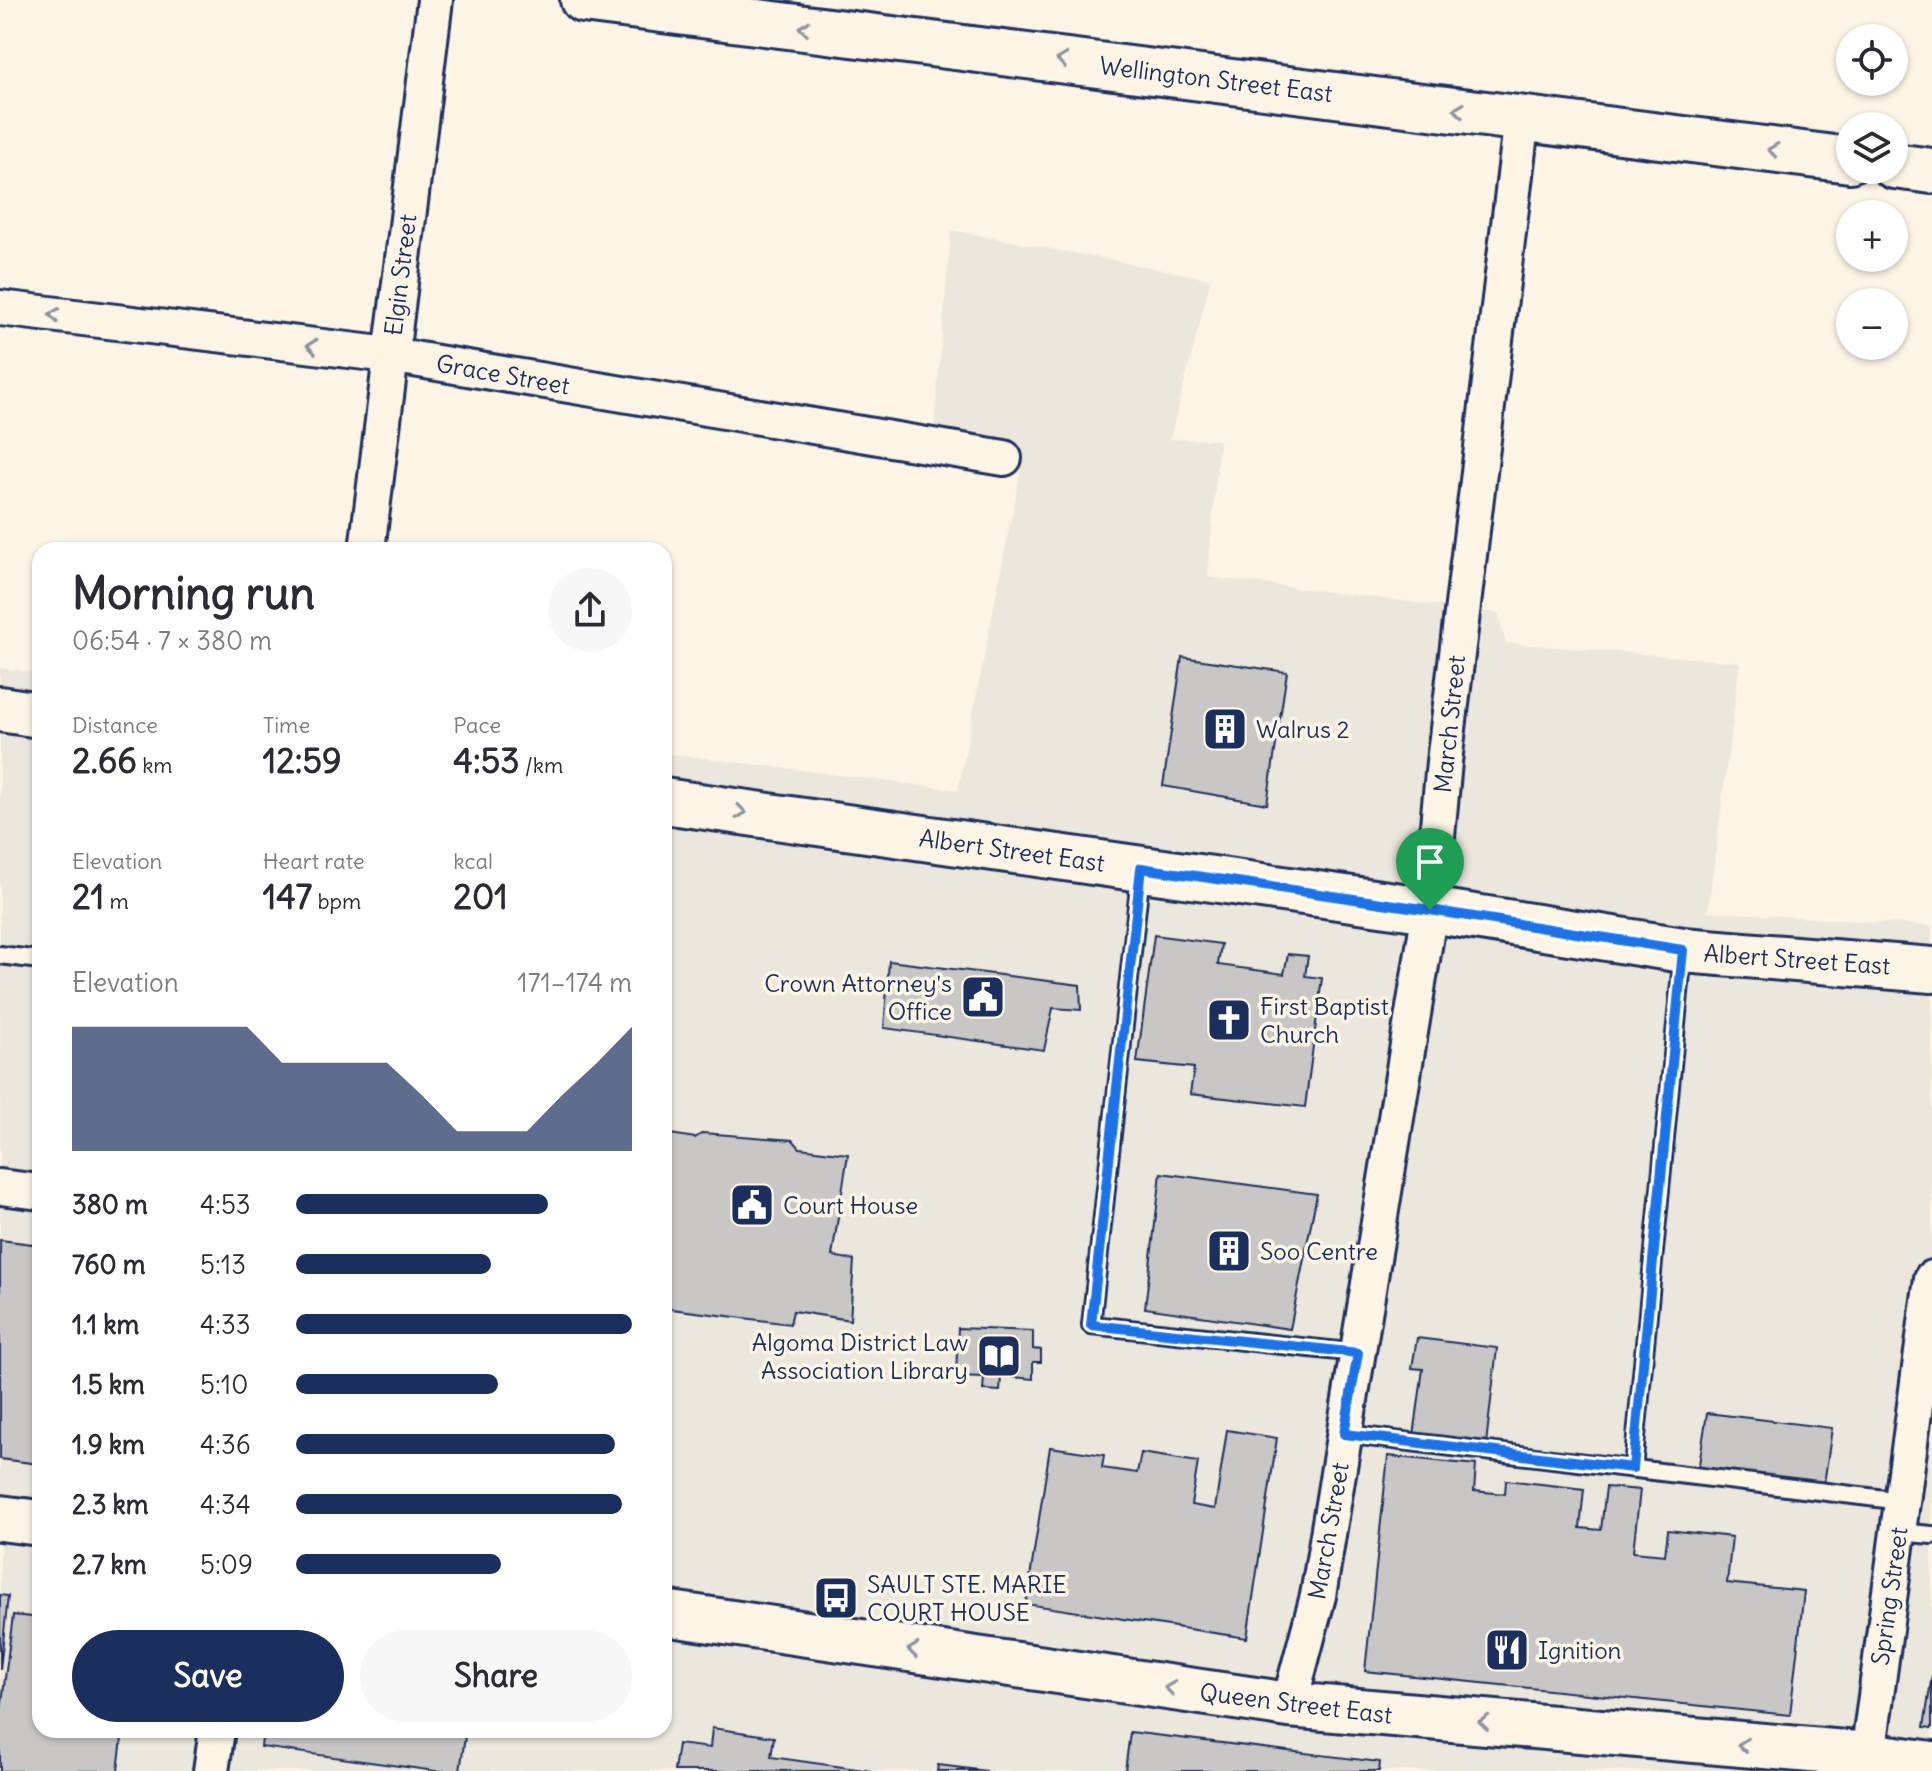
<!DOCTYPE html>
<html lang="en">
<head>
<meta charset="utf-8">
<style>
	:root { --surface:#fff; --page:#f7f7f7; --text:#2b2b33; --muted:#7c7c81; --accent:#1b2f5e }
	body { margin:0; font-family:Delius,sans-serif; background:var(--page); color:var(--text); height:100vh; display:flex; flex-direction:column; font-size:30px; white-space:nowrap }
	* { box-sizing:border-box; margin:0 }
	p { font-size:26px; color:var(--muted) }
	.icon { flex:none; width:44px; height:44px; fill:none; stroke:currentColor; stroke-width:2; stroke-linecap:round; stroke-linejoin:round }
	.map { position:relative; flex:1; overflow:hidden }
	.panel { position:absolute; left:32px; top:542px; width:640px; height:1196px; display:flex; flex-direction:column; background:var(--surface); border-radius:24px; box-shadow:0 2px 6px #0004 }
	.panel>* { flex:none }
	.fabs { position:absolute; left:1836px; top:24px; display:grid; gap:16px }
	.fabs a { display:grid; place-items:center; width:72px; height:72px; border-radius:50%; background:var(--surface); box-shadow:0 2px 6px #0004; font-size:40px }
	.pin { position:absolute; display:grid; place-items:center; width:68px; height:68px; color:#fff; margin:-82px -34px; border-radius:50% 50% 50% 0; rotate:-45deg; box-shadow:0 0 8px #0007 }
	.pin .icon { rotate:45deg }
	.round { display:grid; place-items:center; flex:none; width:84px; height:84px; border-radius:42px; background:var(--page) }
	.head { display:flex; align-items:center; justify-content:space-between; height:136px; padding:0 40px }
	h1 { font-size:44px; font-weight:700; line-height:60px }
	.stats { display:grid; grid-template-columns:repeat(3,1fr); gap:12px; height:136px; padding:8px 40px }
	.stats div { display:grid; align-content:center }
	.stats b { font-size:34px; font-weight:700 }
	.stats small { font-size:22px; font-weight:400 }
	.stats p { font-size:22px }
	.chart { height:224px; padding:16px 40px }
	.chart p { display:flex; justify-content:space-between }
	.chart svg { width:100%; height:144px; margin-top:8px; fill:var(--accent); opacity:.7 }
	.cta { display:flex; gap:16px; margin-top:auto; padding:16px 40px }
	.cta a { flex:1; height:92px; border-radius:48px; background:var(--accent); color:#fff; font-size:32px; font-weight:700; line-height:92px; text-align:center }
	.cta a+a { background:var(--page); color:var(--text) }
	ul { padding:0 40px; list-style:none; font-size:26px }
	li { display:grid; grid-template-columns:128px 96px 1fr; align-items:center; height:60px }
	li i { height:20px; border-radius:10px; background:var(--accent) }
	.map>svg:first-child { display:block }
	.built { fill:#ece7dc }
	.building { fill:#c8c7c6; stroke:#1b2f5e; stroke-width:2 }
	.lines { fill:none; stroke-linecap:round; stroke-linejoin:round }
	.lane-casing { stroke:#1b2f5e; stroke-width:22 }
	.street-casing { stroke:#1b2f5e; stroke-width:40 }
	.secondary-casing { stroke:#1b2f5e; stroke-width:50 }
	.lane { stroke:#fcf5e5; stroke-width:16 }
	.street { stroke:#fcf5e5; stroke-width:34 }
	.secondary { stroke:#fcf5e5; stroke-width:44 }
	.oneway { stroke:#8c92a2 }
	.route-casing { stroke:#fff; stroke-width:16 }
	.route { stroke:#1a73e8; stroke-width:10 }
	.labels { text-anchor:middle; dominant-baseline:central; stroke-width:7; stroke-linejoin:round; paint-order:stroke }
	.street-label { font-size:24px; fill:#1b2f5e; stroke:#fcf5e5 }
	.poi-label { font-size:24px; fill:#1b2f5e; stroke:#fcf5e5; text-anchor:start }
</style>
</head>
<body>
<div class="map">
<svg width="1932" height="1771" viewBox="0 0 1932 1771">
	<rect width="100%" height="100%" fill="#fcf5e5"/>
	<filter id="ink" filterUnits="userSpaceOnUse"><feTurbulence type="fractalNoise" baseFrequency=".0125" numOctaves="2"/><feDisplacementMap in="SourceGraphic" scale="16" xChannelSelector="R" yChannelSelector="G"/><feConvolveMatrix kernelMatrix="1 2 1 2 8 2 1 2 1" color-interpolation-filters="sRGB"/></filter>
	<g filter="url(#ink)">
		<path class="built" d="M 951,230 L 1211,279 L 1170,439 L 1219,440 L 1208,577 L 1498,613 L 1506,643 L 1740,662 L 1708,911 L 1932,926 L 1932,1771 L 0,1771 L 0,668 L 40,673 L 40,1730 L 664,1730 L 664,753 L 958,790 L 1024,453 L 932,450 Z"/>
		<g class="building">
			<path d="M 1182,657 L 1287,672 L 1267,804 L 1163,786 Z"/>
			<path d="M 1154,935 L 1221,944 L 1218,965 L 1284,974 L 1288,954 L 1308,956 L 1305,976 L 1322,978 L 1305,1107 L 1190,1094 L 1194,1068 L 1137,1062 Z"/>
			<path d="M 889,961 L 1080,985 L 1081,1010 L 1053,1008 L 1044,1050 L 884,1028 Z"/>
			<path d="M 664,1133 L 695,1138 L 703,1133 L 793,1140 L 800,1148 L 848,1154 L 832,1256 L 854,1260 L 850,1320 L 793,1311 L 790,1324 L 664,1308 Z"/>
			<path d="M 1161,1173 L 1317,1194 L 1290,1329 L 1145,1308 Z"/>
			<path d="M 0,1240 L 40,1245 L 40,1464 L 0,1459 Z"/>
			<path d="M 958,1328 L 1033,1331 L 1033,1349 L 1041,1350 L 1041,1362 L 1033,1362 L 1033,1379 L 1001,1376 L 1000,1391 L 983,1390 L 984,1377 L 956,1376 Z"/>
			<path d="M 1417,1338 L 1497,1348 L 1486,1444 L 1414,1436 L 1423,1369 L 1412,1368 Z"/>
			<path d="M 1707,1413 L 1832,1428 L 1824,1485 L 1698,1471 Z"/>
			<path d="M 1227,1430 L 1277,1438 L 1247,1638 L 1026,1604 L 1050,1447 L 1104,1455 L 1102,1468 L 1137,1473 L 1141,1453 L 1198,1462 L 1191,1505 L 1215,1509 Z"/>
			<path d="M 1388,1456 L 1476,1465 L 1474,1491 L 1505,1494 L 1506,1480 L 1584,1489 L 1580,1528 L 1601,1530 L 1606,1487 L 1640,1490 L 1633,1552 L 1665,1555 L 1668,1530 L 1732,1537 L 1727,1583 L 1804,1591 L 1790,1715 L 1365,1671 Z"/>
			<path d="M 0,1595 L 8,1596 L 0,1670 Z"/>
			<path d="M 13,1615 L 40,1618 L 40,1730 L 123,1730 L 118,1771 L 0,1771 L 0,1718 Z"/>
			<path d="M 1932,1675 L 1932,1728 L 1924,1727 Z"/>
			<path d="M 712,1728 L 774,1737 L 771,1757 L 871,1771 L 674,1771 L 678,1744 L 710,1748 Z"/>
			<path d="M 263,1730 L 466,1730 L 460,1771 L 435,1771 L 261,1747 Z"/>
			<path d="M 1130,1732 L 1380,1762 L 1379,1771 L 1125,1771 Z"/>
			<path d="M 938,1765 L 987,1771 L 937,1771 Z"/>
		</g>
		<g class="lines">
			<g class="lane-casing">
				<g id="lane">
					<path d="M 1141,870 L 1091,1325 L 1358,1353"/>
					<path d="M 0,955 L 40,960"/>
					<path d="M 1344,1434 L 1902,1501"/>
					<path d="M 1633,1468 L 1683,952"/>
					<path d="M 1898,1532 L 1932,1535"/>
				</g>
			</g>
			<g class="street-casing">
				<g id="street">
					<path d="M 0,308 L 390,355 L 1004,458"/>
					<path d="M 367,550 L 435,0"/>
					<path d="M 0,1187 L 40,1192"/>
					<path d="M 1289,1705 L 1318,1596 L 1430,910 L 1444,762 L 1522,117"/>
					<path d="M 211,1771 L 217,1730"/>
					<path d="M 1866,1771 L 1932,1278"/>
				</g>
			</g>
			<g class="secondary-casing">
				<g id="secondary">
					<path d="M 583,0 L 1850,160"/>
					<path d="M 1894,166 L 1932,171"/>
					<path d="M 0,709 L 40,715"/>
					<path d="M 664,801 L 1430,910 L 1683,950 L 1932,970"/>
					<path d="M 0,1518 L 40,1523"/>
					<path d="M 664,1613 L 1289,1705 L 1868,1755 L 1932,1764"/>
				</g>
			</g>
			<use href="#lane" class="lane"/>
			<use href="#street" class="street"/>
			<use href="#secondary" class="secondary"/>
		</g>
		<defs><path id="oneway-chevron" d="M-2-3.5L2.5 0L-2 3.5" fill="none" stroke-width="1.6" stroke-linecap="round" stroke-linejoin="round" transform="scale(2)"/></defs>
		<g class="oneway">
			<use href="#oneway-chevron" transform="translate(804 28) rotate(-173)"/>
			<use href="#oneway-chevron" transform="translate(1062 60) rotate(-173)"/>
			<use href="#oneway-chevron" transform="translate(1459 110) rotate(-173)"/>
			<use href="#oneway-chevron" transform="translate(1773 150) rotate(-173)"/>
			<use href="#oneway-chevron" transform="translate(54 315) rotate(-173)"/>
			<use href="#oneway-chevron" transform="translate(312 346) rotate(-173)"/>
			<use href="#oneway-chevron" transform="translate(741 812) rotate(8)"/>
			<use href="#oneway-chevron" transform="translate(913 1650) rotate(-172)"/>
			<use href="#oneway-chevron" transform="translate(1170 1688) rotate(-172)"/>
			<use href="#oneway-chevron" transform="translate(1484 1722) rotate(-175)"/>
			<use href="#oneway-chevron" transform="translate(1743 1745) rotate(-175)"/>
		</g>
	</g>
	<g class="lines" filter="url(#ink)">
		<g class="route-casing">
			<path id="route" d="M 1141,868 L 1430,910 L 1683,950 L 1633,1468 L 1344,1434 L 1358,1353 L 1091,1325 Z"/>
		</g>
		<use href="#route" class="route"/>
	</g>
	<defs>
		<g id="building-square" transform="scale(2.3)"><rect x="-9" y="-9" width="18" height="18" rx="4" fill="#1b2f5e" stroke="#fcf5e5"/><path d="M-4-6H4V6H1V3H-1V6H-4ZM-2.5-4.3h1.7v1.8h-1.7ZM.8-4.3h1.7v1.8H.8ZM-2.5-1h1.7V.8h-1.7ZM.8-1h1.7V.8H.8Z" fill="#fff"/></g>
		<g id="civic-square" transform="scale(2.3)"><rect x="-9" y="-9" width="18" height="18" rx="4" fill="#1b2f5e" stroke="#fcf5e5"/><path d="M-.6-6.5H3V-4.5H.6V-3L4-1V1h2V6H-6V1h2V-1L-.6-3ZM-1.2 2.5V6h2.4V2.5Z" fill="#fff"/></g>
		<g id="church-square" transform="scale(2.3)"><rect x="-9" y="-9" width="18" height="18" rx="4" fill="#1b2f5e" stroke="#fcf5e5"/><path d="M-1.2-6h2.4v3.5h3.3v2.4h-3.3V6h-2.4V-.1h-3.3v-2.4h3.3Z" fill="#fff"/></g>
		<g id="library-square" transform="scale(2.3)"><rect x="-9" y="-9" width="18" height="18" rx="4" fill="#1b2f5e" stroke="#fcf5e5"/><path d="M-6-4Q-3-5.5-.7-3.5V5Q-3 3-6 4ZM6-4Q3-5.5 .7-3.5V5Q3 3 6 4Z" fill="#fff"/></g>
		<g id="bus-square" transform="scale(2.3)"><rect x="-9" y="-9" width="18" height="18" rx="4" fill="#1b2f5e" stroke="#fcf5e5"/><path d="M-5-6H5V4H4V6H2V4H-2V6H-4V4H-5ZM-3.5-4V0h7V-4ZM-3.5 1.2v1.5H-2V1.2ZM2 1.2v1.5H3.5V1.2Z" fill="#fff"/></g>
		<g id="restaurant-square" transform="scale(2.3)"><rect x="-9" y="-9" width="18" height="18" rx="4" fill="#1b2f5e" stroke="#fcf5e5"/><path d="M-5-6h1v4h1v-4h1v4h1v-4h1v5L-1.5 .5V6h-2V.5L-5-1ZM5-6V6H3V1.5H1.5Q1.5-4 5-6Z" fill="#fff"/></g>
	</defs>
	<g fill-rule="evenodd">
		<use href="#building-square" x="1225" y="729"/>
		<use href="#civic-square" x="983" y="997"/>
		<use href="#church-square" x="1229" y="1020"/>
		<use href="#civic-square" x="752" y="1205"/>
		<use href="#building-square" x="1229" y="1251"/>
		<use href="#library-square" x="999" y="1356"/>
		<use href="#bus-square" x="836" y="1598"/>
		<use href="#restaurant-square" x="1507" y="1650"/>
	</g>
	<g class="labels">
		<g class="street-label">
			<text transform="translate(1216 79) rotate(7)">Wellington Street East</text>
			<text transform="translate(400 275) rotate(-83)">Elgin Street</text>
			<text transform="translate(503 374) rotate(10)">Grace Street</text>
			<text transform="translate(1449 724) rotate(-84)">March Street</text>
			<text transform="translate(1012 850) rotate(8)">Albert Street East</text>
			<text transform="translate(1797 959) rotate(4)">Albert Street East</text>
			<text transform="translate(1328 1531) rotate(-80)">March Street</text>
			<text transform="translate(1889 1596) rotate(-82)">Spring Street</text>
			<text transform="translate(1296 1703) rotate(7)">Queen Street East</text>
		</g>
		<g class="poi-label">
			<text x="1256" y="729">Walrus 2</text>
			<text x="952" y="983" text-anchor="end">Crown Attorney's<tspan x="952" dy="28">Office</tspan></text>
			<text x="1260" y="1006">First Baptist<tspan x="1260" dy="28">Church</tspan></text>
			<text x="783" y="1205">Court House</text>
			<text x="1260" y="1251">Soo Centre</text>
			<text x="968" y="1342" text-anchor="end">Algoma District Law<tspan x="968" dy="28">Association Library</tspan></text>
			<text x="867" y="1584">SAULT STE. MARIE<tspan x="867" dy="28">COURT HOUSE</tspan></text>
			<text x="1538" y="1650">Ignition</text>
		</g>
	</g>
</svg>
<div class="fabs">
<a><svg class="icon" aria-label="locate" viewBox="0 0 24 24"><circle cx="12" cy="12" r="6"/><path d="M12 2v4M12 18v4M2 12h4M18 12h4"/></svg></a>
<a><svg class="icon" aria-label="layers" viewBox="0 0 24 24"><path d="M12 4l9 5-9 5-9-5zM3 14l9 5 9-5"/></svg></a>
<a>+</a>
<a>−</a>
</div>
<div class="pin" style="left:1430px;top:910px;background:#1e9e55"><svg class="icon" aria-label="arrive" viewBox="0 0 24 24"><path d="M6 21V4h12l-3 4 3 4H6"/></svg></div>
<section class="panel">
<div class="head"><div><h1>Morning run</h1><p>06:54 · 7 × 380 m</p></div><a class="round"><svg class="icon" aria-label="share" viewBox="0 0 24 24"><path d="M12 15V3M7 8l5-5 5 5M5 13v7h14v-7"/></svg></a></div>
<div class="stats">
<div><p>Distance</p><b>2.66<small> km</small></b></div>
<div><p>Time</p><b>12:59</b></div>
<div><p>Pace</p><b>4:53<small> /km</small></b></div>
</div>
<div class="stats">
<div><p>Elevation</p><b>21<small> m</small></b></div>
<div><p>Heart rate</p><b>147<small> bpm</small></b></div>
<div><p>kcal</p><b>201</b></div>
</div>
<div class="chart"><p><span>Elevation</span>171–174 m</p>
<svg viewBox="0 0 160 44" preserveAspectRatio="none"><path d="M0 44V6L10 6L20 6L30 6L40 6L50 6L60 17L70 17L80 17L90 17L100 27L110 38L120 38L130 38L140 27L150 17L160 6V44z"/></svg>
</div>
<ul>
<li><b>380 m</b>4:53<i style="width:75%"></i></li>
<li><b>760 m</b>5:13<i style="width:58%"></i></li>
<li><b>1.1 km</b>4:33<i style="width:100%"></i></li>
<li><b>1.5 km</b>5:10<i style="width:60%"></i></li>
<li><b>1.9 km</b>4:36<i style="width:95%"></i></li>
<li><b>2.3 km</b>4:34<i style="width:97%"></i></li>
<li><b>2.7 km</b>5:09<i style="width:61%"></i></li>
</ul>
<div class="cta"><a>Save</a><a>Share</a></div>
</section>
</div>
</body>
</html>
